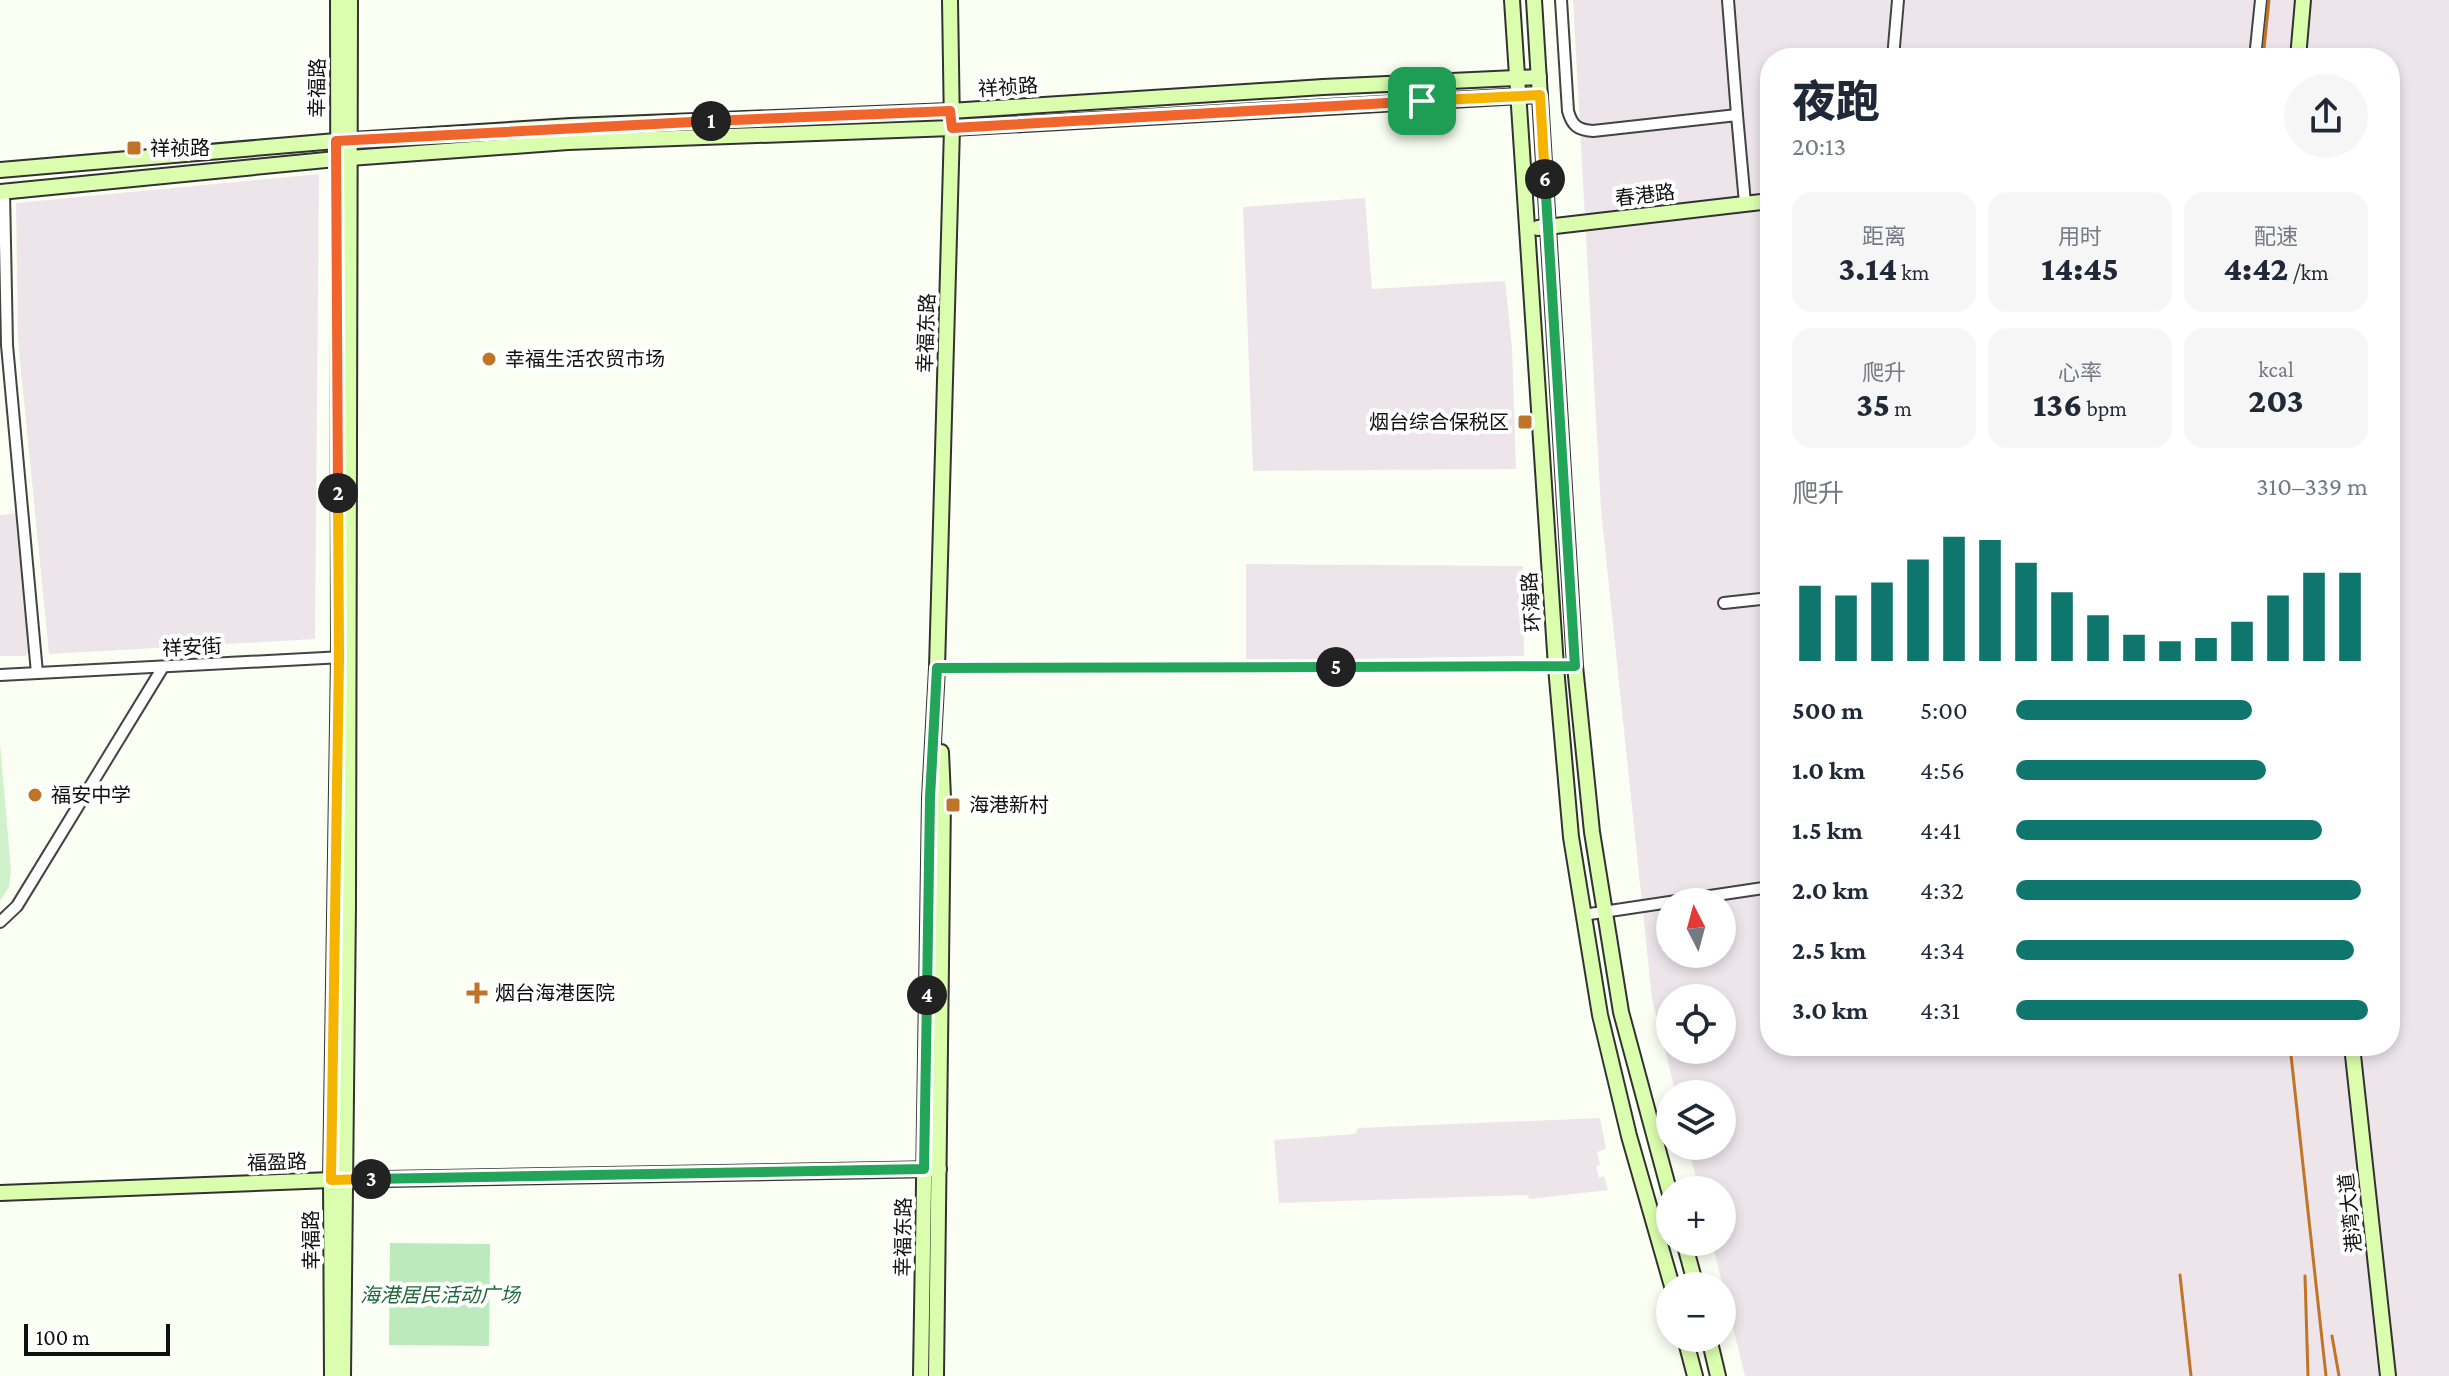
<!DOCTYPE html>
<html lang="zh">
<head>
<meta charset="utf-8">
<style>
	:root { --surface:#fff; --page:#f6f6f7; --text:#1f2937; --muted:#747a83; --accent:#0f766e }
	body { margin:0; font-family:"Crimson Pro","Noto Sans SC",serif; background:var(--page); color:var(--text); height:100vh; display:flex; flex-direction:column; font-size:30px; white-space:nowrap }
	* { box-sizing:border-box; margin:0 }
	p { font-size:26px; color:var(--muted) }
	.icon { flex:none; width:44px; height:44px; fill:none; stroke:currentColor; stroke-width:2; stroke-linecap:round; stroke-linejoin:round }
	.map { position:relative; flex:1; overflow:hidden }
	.side { position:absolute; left:1760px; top:48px; width:640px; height:1008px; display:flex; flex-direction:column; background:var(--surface); border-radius:32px; box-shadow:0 4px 12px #0003 }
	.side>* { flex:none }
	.needle { width:52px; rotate:354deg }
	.tools { position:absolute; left:1656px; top:888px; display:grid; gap:16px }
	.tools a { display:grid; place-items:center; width:80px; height:80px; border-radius:50%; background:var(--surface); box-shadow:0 4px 12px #0003; font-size:40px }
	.scale { position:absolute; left:24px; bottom:20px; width:146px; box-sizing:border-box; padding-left:8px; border:4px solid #101010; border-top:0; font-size:22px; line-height:28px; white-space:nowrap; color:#101010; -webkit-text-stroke:6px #fff; paint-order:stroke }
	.pin { position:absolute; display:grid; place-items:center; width:68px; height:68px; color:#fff; margin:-34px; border-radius:16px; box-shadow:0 4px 12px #0006 }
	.km { position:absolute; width:40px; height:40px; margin:-20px; border-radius:50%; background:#222; color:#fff; font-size:22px; line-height:40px; text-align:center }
	.round { display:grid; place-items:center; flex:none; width:84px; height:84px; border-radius:42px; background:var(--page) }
	.head { display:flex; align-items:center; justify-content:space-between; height:136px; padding:0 32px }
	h1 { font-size:44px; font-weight:800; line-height:60px }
	.metrics { display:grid; grid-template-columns:repeat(3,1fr); gap:12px; height:136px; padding:8px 32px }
	.metrics div { display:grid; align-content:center; border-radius:20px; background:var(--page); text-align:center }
	.metrics b { font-size:34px; font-weight:800 }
	.metrics small { font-size:22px; font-weight:400 }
	.metrics p { font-size:22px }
	.chart { height:224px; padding:16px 32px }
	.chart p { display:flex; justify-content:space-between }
	.chart svg { width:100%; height:144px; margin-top:8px; stroke:var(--accent); stroke-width:6 }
	ul { padding:0 32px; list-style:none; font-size:26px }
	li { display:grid; grid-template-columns:128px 96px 1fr; align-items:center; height:60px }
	li i { height:20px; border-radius:10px; background:var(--accent) }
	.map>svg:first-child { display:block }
	.industrial { fill:#eee5ea; fill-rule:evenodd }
	.green { fill:#bceabd }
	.pitch { fill:#d1f1cd }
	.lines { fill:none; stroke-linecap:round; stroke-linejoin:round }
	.street-casing { stroke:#434343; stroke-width:14 }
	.secondary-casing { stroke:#323232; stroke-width:18 }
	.street { stroke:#fff; stroke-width:10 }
	.secondary { stroke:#dbfeae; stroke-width:14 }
	.rail { stroke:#c07428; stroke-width:3 }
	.split-1-casing { stroke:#fff; stroke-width:16 }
	.split-2-casing { stroke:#fff; stroke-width:16 }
	.split-3-casing { stroke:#fff; stroke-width:16 }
	.split-4-casing { stroke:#fff; stroke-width:16 }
	.split-5-casing { stroke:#fff; stroke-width:16 }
	.split-6-casing { stroke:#fff; stroke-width:16 }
	.split-7-casing { stroke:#fff; stroke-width:16 }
	.split-1 { stroke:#f0652b; stroke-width:10 }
	.split-2 { stroke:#f0652b; stroke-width:10 }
	.split-3 { stroke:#f5b400; stroke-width:10 }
	.split-4 { stroke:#22a559; stroke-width:10 }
	.split-5 { stroke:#22a559; stroke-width:10 }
	.split-6 { stroke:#22a559; stroke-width:10 }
	.split-7 { stroke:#f5b400; stroke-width:10 }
	.poi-dot { fill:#c07428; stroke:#fff; stroke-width:3 }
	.labels { text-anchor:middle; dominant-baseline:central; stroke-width:8; stroke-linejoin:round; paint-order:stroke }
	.street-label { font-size:20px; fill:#101010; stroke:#fff }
	.poi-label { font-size:20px; fill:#101010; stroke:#fff; text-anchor:start }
	.park-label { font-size:20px; font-style:italic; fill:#1f6838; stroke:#fff }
</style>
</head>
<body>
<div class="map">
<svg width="2449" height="1376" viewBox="0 0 2449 1376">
	<rect width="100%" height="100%" fill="#fbfff3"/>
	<g class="industrial">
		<path d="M 1573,0 L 2449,0 L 2449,1376 L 1745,1376 L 1712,1242 L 1722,1242 L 1722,1190 L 1699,1190 L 1688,1146 L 1722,1146 L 1722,1094 L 1676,1094 L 1652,999 L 1601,509 ZM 1770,58 L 2390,58 L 2390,1046 L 1770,1046 ZM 1670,902 L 1722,902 L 1722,954 L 1670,954 ZM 1670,998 L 1722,998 L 1722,1050 L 1670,1050 Z"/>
		<path d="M 319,174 L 315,639 L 49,654 L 18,340 L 16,203 Z"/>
		<path d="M 1365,198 L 1372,289 L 1505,281 L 1512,347 L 1516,469 L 1253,471 L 1243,207 Z"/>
		<path d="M 17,513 L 29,652 L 25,656 L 0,656 L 0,515 Z"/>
		<path d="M 1246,564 L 1523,566 L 1524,656 L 1246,661 Z"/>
		<path d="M 1600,1118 L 1606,1149 L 1597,1152 L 1600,1165 L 1596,1166 L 1599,1178 L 1604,1176 L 1608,1190 L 1529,1199 L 1528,1195 L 1279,1203 L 1274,1140 L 1355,1134 L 1358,1128 Z"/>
	</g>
	<path class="green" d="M 390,1243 L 490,1244 L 489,1346 L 389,1345 Z"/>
	<path class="pitch" d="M 0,744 L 11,871 L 9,887 L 0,901 Z"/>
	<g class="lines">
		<g class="street-casing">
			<g id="street">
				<path d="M 1561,0 L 1568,111 C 1572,125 1577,130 1593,131 L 1737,115 L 1745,203"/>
				<path d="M 1728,0 L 1737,115"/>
				<path d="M 1893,58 L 1898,0"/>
				<path d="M 2255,58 L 2261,0"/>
				<path d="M 4,192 L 7,345 L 37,673"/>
				<path d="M 1724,603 L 1770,598"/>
				<path d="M 937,668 L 1575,666"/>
				<path d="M 0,675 L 343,657"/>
				<path d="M 1583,915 L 1770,887"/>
				<path d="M 0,922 L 17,906 L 163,667"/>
			</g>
		</g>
		<g class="secondary-casing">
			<g id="secondary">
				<path d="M 1512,0 L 1556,667 L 1571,837 L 1600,1015 L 1629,1136 L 1672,1286"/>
				<path d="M 1534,0 L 1575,666 L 1592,832 L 1621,1012 L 1670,1194"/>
				<path d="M 2298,58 L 2303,0"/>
				<path d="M 0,170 L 336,141 L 571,126 L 950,111 L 1323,87 L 1539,77"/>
				<path d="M 0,192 L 336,159 L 568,142 L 952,128 L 1540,95"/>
				<path d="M 1538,228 L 1770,201"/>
				<path d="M 2352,1046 L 2388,1376"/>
				<path d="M 0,1193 L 331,1180 L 939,1169"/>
				<path d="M 1684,1242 L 1696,1286"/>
				<path d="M 1685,1338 L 1695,1376"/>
				<path d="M 1709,1338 L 1718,1376"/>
				<path d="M 332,1376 L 331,1180 L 339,657 L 338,0"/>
				<path d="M 343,1376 L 348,905 L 350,0"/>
				<path d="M 921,1376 L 930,798 L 937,668 L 952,128 L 950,0"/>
				<path d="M 936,1376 L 943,798 L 941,752"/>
			</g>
		</g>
		<use href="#street" class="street"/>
		<use href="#secondary" class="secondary"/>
		<g class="rail">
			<path d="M 2263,58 L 2269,0"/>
			<path d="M 2290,1046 L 2326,1376"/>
			<path d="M 2180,1275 L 2191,1376"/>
			<path d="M 2305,1276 L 2308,1376"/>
			<path d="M 2332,1336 L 2339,1376"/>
		</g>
	</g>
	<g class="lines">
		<g class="split-1-casing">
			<path id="split-1" d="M 711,121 L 950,111 L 952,128 L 1422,101"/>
		</g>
		<g class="split-2-casing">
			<path id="split-2" d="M 338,493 L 336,141 L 711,121"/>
		</g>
		<g class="split-3-casing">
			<path id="split-3" d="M 338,493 L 339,657 L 331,1180 L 371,1179"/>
		</g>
		<g class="split-4-casing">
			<path id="split-4" d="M 371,1179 L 924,1169 L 927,995"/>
		</g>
		<g class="split-5-casing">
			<path id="split-5" d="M 927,995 L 930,798 L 937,668 L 1336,667"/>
		</g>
		<g class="split-6-casing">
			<path id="split-6" d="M 1336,667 L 1575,666 L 1545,179"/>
		</g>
		<g class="split-7-casing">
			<path id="split-7" d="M 1422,101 L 1540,95 L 1545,179"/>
		</g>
		<use href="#split-1" class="split-1"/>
		<use href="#split-2" class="split-2"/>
		<use href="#split-3" class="split-3"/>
		<use href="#split-4" class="split-4"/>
		<use href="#split-5" class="split-5"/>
		<use href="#split-6" class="split-6"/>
		<use href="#split-7" class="split-7"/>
	</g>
	<g class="poi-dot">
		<rect x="126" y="140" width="16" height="16" rx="4"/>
		<circle cx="489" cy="359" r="8"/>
		<rect x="1517" y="414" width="16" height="16" rx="4"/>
		<circle cx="35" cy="795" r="8"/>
		<rect x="945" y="797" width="16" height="16" rx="4"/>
		<path d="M473 981h8v8h8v8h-8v8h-8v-8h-8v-8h8z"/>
	</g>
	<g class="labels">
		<g class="street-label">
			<text transform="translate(1008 87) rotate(-4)">祥祯路</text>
			<text transform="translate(317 88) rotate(-89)">幸福路</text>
			<text transform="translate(1645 195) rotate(-7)">春港路</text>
			<text transform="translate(926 333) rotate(-88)">幸福东路</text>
			<text transform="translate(1531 602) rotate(-94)">环海路</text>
			<text transform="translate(192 647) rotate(-3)">祥安街</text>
			<text transform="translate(277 1162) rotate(-2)">福盈路</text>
			<text transform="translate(2350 1213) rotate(-96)">港湾大道</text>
			<text transform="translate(903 1237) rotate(-89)">幸福东路</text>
			<text transform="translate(311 1240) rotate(-90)">幸福路</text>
		</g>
		<g class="poi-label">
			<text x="150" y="148">祥祯路</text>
			<text x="505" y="359">幸福生活农贸市场</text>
			<text x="1509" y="422" text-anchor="end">烟台综合保税区</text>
			<text x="51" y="795">福安中学</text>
			<text x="969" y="805">海港新村</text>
			<text x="495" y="993">烟台海港医院</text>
		</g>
		<g class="park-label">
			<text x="440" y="1295">海港居民活动广场</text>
		</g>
	</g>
</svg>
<div class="tools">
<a><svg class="needle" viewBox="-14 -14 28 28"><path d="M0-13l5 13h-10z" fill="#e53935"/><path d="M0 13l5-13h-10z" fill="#747a83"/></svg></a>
<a><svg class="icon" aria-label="locate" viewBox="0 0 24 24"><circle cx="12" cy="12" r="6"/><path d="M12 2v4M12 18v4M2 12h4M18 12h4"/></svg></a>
<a><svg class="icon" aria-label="layers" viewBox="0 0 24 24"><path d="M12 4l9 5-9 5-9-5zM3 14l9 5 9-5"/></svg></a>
<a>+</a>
<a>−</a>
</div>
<div class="scale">100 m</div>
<div class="pin" style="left:1422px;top:101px;background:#1e9e55"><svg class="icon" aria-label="arrive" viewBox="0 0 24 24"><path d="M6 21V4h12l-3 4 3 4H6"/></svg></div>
<b class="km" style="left:711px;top:121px">1</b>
<b class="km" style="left:338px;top:493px">2</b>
<b class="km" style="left:371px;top:1179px">3</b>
<b class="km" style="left:927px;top:995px">4</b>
<b class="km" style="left:1336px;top:667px">5</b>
<b class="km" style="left:1545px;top:179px">6</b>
<section class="side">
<div class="head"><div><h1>夜跑</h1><p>20:13</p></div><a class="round"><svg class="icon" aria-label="share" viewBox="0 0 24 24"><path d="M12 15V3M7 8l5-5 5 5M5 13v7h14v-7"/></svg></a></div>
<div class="metrics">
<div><p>距离</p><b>3.14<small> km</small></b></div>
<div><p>用时</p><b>14:45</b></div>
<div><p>配速</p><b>4:42<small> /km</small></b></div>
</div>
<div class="metrics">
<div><p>爬升</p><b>35<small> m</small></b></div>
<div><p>心率</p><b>136<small> bpm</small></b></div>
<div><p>kcal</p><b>203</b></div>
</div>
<div class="chart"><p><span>爬升</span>310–339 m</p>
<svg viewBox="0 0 160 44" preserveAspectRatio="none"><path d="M5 44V21M15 44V24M25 44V20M35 44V13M45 44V6M55 44V7M65 44V14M75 44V23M85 44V30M95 44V36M105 44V38M115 44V37M125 44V32M135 44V24M145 44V17M155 44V17"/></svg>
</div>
<ul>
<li><b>500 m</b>5:00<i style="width:67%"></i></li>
<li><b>1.0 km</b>4:56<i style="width:71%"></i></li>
<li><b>1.5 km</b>4:41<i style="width:87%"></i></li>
<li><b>2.0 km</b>4:32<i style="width:98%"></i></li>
<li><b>2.5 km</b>4:34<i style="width:96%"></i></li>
<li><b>3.0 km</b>4:31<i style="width:100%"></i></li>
</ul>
</section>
</div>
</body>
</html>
